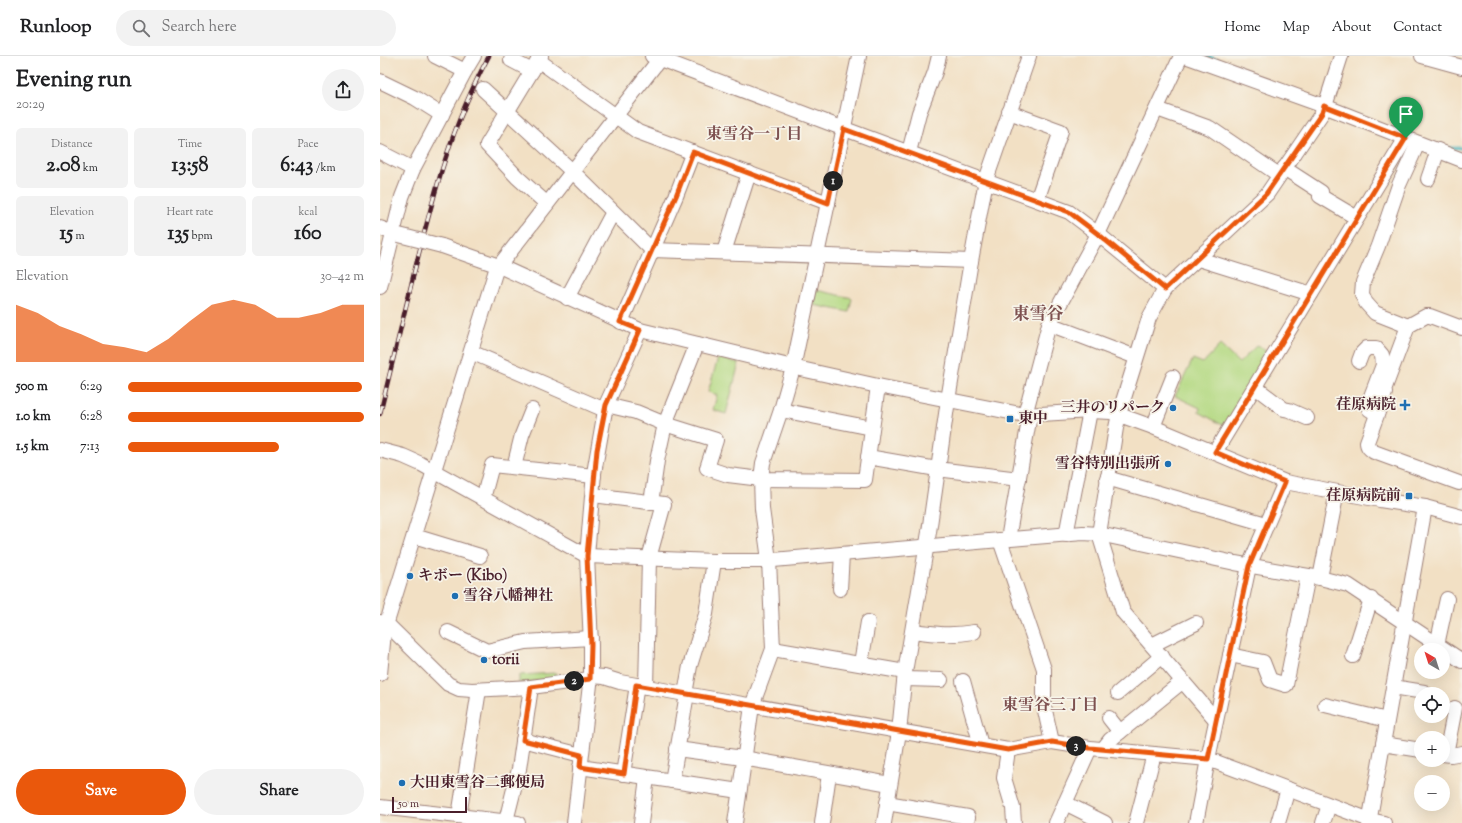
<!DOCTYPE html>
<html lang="en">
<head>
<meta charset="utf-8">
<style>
	:root { --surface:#fff; --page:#f2f2f2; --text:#202124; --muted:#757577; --line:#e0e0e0; --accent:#ea580c }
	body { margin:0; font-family:"Sorts Mill Goudy","Noto Serif JP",serif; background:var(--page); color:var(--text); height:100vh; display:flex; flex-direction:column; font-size:15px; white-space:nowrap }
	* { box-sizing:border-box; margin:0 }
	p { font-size:13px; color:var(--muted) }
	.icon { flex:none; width:22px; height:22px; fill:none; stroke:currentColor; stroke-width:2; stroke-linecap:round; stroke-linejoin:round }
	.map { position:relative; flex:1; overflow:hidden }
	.details { display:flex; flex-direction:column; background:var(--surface); width:380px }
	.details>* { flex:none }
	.needle { width:26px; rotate:321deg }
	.tools { position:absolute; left:1034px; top:587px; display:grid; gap:8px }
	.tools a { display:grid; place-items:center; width:36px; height:36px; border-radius:50%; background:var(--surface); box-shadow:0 4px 16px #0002; font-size:20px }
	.scale { position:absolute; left:12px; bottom:10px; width:75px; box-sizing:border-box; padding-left:4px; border:2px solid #4a1f2b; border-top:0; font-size:11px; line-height:14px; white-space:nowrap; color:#4a1f2b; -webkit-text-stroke:3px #f7f3e8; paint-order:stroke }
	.pin { position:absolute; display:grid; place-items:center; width:34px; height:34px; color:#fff; margin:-41px -17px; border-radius:50% 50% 50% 0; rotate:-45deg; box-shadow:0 0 4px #0007 }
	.pin .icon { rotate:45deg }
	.km { position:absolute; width:20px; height:20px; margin:-10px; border-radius:50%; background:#222; color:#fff; font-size:11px; line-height:20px; text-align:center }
	.round { display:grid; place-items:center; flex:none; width:42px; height:42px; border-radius:21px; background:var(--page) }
	.headline { display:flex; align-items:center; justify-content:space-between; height:68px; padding:0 16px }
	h1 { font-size:22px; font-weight:700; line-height:30px }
	.figures { display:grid; grid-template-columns:repeat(3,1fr); gap:6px; height:68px; padding:4px 16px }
	.figures div { display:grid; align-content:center; border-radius:6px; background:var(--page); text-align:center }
	.figures b { font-size:20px; font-weight:700 }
	.figures small { font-size:11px; font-weight:400 }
	.figures p { font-size:11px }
	.chart { height:112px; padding:8px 16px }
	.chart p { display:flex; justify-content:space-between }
	.chart svg { width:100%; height:72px; margin-top:4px; fill:var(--accent); opacity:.7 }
	.cta { display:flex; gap:8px; margin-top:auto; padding:8px 16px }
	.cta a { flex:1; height:46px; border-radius:24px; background:var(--accent); color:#fff; font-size:16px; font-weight:700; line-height:46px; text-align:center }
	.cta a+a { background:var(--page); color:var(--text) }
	ul { padding:0 16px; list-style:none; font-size:13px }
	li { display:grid; grid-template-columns:64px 48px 1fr; align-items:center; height:30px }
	li i { height:10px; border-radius:5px; background:var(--accent) }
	header { display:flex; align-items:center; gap:24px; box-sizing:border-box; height:56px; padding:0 20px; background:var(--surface); border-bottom:1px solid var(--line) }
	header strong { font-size:19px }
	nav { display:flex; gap:22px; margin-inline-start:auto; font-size:14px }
	.search { width:280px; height:36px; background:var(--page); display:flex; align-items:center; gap:10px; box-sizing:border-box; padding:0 14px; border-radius:22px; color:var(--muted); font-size:15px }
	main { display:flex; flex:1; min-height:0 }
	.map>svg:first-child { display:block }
	.green { fill:#b4d982; stroke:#7f7c56 }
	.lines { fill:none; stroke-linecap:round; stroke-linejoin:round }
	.stream { stroke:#3dadb8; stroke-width:3 }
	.minor-casing { stroke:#9e8078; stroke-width:16 }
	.minor { stroke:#fff; stroke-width:14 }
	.rail-casing { stroke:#4a1f2b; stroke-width:4.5 }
	.rail { stroke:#f7f3e8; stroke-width:3; stroke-dasharray:9; stroke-linecap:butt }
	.minor-bridge-casing { stroke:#9e8078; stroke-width:16; stroke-linecap:butt }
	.minor-bridge { stroke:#fff; stroke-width:14 }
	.route-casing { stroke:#fff; stroke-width:8 }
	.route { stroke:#ea580c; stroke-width:5 }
	.poi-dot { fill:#1f6fb2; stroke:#f7f3e8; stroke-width:1.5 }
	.labels { text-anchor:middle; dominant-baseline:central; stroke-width:3.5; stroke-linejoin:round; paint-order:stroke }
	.poi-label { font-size:15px; font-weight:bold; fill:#4a1f2b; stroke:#f7f3e8; text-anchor:start }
	.neighbourhood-label { font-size:16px; font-weight:bold; fill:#7e5150; stroke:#f7f3e8 }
	.quarter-label { font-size:17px; font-weight:bold; fill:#7e5150; stroke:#f7f3e8 }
</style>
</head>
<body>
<header>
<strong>Runloop</strong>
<div class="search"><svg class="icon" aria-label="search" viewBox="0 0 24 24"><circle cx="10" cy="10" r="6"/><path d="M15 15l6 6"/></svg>Search here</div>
<nav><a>Home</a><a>Map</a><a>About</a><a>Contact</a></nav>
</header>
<main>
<section class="details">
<div class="headline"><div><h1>Evening run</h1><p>20:29</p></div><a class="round"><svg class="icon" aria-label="share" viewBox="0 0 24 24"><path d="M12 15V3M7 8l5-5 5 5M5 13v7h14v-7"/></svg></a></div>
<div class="figures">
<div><p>Distance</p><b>2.08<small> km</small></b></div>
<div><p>Time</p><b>13:58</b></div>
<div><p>Pace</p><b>6:43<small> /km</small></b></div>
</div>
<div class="figures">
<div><p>Elevation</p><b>15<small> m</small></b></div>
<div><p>Heart rate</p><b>135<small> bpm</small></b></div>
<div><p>kcal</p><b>160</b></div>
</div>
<div class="chart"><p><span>Elevation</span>30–42 m</p>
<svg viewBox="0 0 160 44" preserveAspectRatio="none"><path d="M0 44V9L10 14L20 22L30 27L40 33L50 35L60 38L70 30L80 19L90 9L100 6L110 9L120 17L130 17L140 14L150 9L160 9V44z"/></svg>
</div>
<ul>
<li><b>500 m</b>6:29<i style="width:99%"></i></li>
<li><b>1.0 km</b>6:28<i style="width:100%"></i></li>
<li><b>1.5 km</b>7:13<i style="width:64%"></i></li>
</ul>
<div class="cta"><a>Save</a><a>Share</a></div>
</section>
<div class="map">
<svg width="1082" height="767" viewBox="0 0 1082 767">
	<rect width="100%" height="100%" fill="#f7f3e8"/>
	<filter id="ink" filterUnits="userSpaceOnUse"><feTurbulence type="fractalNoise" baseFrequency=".025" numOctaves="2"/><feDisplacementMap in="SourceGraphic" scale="8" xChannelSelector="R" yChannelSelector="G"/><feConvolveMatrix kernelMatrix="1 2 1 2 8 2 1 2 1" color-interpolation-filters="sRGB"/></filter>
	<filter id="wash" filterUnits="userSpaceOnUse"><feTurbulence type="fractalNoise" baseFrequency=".012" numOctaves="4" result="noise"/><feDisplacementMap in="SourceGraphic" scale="16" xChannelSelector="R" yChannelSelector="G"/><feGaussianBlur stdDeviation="0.9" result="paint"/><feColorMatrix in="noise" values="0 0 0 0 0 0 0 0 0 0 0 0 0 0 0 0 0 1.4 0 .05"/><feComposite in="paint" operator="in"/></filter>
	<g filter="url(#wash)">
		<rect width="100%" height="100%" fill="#f2e0c4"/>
		<g class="green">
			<path d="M 436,234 L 472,242 L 469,256 L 433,249 Z"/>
			<path d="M 840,289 L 859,307 L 877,289 L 890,298 L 846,371 L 819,356 L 820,352 L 795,340 L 813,303 L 823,307 Z"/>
			<path d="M 338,302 L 359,307 L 346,358 L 333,354 L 337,339 L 328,336 Z"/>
			<path d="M 176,617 L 176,623 L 139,627 L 139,619 Z"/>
		</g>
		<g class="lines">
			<g class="stream">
				<path d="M 826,0 L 838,4"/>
				<path d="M 1069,92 L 1082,92"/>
			</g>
		</g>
	</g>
	<g filter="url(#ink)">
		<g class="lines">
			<g class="minor-casing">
				<g id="minor">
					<path d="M 55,0 L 85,15"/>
					<path d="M 133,0 L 131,4 L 152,15"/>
					<path d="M 161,0 L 107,89 L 137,121 L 167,148"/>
					<path d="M 272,0 L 454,69 L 689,156 L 718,178 L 785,233"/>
					<path d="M 805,0 L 944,50 L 1082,104"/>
					<path d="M 1042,0 L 1082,11"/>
					<path d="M 158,4 L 258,76 L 448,147"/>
					<path d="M 0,25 L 35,42 L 62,59"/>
					<path d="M 103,33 L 192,115 L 272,194 L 591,205"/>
					<path d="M 777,53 L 830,72 L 899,119"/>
					<path d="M 629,56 L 681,75 L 657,144"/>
					<path d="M 0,96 L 33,113"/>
					<path d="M 529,96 L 539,57 L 555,16 L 559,0"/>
					<path d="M 904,112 L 941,136 L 940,140 L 977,162"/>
					<path d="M 1048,123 L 1058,94"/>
					<path d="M 0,172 L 19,179"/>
					<path d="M 62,190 L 119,210 L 260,274 L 421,313 L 498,330 L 645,359 L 710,355 L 731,356 L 773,371 L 905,426 L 1000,444 L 1045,451 L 1082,461"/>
					<path d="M 344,196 L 369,117"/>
					<path d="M 818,201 L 822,204 L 931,238"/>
					<path d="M 0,231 L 22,141 L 33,113 L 85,15 L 94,0"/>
					<path d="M 187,242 L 233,156"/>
					<path d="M 241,266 L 296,140 L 313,96"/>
					<path d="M 669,268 L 756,301"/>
					<path d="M 1028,270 L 995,257 L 986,247 L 982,238 L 983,226 L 998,190 L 1019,129 L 1038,87"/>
					<path d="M 91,296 L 225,354"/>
					<path d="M 979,305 L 982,297 L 987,292 L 996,292 L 1002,299 L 1003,309 L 988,348 L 989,353 L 997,358"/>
					<path d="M 875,331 L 904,353 L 909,354 L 927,362"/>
					<path d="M 226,349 L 256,356 L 285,368 L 336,384 L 327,412 L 348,419 L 381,423 L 485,424 L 498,330"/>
					<path d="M 401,354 L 492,372"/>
					<path d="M 645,359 L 669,268 L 718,178 L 801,0"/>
					<path d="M 773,371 L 793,321"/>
					<path d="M 0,394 L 23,400 L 41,408 L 207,500 L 334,505 L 382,505 L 620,484 L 703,477 L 719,478 L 855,507 L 940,522 L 968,529 L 1082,605"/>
					<path d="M 835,396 L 1026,82"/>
					<path d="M 488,401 L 557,413 L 639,423"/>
					<path d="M 134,411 L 142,379 L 152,354"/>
					<path d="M 727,422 L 886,468"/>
					<path d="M 1079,427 L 994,396 C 990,393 987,391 987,386 L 1005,337 L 1004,334 L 1028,270 L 1046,260 L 1050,260 L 1082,272"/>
					<path d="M 213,439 L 284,448 L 269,502 L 266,631"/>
					<path d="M 103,443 L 112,409 L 214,420"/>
					<path d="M 271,447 L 277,405 L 285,368 L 317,288"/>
					<path d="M 686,479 L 710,355"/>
					<path d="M 34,480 L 100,500"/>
					<path d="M 628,483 L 650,359"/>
					<path d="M 620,484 L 664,613 L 664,650 L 672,686"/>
					<path d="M 940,522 L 957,436"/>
					<path d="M 460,533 L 462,498"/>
					<path d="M 0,566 L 11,572 L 68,628 L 79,633 L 92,634 L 151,631 L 210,623"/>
					<path d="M 533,575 C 555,578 572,580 594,576"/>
					<path d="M 68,576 L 107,595 L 145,586 L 211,582"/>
					<path d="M 772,589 L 816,567"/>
					<path d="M 1057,589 L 1067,543"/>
					<path d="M 393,593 L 525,616"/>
					<path d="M 850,599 L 883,606 L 890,624 L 906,629 L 928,520"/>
					<path d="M 973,600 L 991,543"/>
					<path d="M 481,607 L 488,566"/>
					<path d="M 0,618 L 4,576 L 115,217 L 119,210 L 282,0"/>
					<path d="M 211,620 L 224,621 L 240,626 L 305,638 L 628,694 L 672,686 L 710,692 L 828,703 L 990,764 L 1004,767"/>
					<path d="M 525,623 L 561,624"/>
					<path d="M 583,625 L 601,689"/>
					<path d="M 1013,631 L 1044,636"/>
					<path d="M 738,637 L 782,600"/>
					<path d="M 305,638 L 310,610 L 326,558 L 334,505"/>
					<path d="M 945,649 L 1007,664"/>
					<path d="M 729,662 L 740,676"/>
					<path d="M 836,664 L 743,556 L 719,478 L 736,372 L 739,358 L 769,262 L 785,233 L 887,138 L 942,57 L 947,44 L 961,0"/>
					<path d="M 143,684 L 201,699"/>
					<path d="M 1003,688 L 1041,694"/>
					<path d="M 297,693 L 363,702 L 510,728"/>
					<path d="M 723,693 L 730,684 L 803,625"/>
					<path d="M 628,694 L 624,722 L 633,752 L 634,767"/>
					<path d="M 1063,698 L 1071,699 L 1082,697"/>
					<path d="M 1066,698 L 1075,652"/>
					<path d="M 200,711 L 359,735"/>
					<path d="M 243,718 L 257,629"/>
					<path d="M 292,725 L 307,638"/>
					<path d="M 507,747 L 588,761 L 587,767"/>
					<path d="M 685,747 L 725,767"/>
					<path d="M 0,751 L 138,767"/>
					<path d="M 79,760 L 99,634"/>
					<path d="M 126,765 L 139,713 L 151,631"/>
					<path d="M 194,767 L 211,620 L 211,589 L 207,500 L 214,417 L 226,349 L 260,274"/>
					<path d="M 261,767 L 267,722"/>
					<path d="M 355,767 L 372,650 L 393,593 L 389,504 L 382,453 L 381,423 L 383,407 L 401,354 L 413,312 L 479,0"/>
					<path d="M 442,767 L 449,718"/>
					<path d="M 504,767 L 519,676 L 525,616 L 549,476 L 568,344 L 591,205 L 606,124 L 649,0"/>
					<path d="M 676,767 L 710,692"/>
					<path d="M 756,767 L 774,698"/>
					<path d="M 816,767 L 828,703 L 869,510 L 905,426"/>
					<path d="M 898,767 L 908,733"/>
					<path d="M 943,767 L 949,749"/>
					<path d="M 989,767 L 1045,451"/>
				</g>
			</g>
			<use href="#minor" class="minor"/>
			<g class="rail-casing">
				<path id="rail" d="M 0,358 C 11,311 23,264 34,217 C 53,141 71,69 109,0"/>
			</g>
			<use href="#rail" class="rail"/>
			<g class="minor-bridge-casing">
				<path id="minor-bridge" d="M 19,179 L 62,190"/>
			</g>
			<use href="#minor-bridge" class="minor-bridge"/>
		</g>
	</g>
	<g class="lines" filter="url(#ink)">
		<g class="route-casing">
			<path id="route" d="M 944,50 L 1026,82 L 835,396 L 905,426 L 869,510 L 828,703 L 710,692 L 672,686 L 628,694 L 256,629 L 244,718 L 200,711 L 201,699 L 143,684 L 151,631 L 210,623 L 211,589 L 207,500 L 217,394 L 226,349 L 260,274 L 240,266 L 296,140 L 313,96 L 448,147 L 464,73 L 689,156 L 718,178 L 785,233 L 886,138 L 942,57 Z"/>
		</g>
		<use href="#route" class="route"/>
	</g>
	<g class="poi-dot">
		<path d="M1023 343h4v4h4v4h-4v4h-4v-4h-4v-4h4z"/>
		<circle cx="793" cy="352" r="4"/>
		<rect x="626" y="359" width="8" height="8" rx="2"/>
		<circle cx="788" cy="408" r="4"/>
		<rect x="1025" y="436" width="8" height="8" rx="2"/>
		<circle cx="30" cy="520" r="4"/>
		<circle cx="75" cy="540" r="4"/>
		<circle cx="104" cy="604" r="4"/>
		<circle cx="22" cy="727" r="4"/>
	</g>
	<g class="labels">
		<g class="poi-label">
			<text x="1016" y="349" text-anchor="end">荏原病院</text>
			<text x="785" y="352" text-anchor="end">三井のリパーク</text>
			<text x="638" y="363">東中</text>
			<text x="780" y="408" text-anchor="end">雪谷特別出張所</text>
			<text x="1021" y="440" text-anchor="end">荏原病院前</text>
			<text x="38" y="520">キボー (Kibo)</text>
			<text x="83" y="540">雪谷八幡神社</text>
			<text x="112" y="604">torii</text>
			<text x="30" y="727">大田東雪谷二郵便局</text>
		</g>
		<g class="neighbourhood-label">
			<text x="374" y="79">東雪谷一丁目</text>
			<text x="670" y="650">東雪谷三丁目</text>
		</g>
		<g class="quarter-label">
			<text x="658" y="259">東雪谷</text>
		</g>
	</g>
</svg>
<div class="tools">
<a><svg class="needle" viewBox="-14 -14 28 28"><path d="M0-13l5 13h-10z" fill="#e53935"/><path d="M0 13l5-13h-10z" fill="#757577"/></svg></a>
<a><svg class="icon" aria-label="locate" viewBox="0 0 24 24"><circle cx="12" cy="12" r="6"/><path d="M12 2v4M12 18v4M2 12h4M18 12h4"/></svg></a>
<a>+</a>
<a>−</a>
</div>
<div class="scale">50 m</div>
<div class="pin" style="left:1026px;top:82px;background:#1e9e55"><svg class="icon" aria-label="arrive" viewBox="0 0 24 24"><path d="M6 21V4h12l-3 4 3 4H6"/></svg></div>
<b class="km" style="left:453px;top:125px">1</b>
<b class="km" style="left:194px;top:625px">2</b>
<b class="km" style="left:696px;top:690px">3</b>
</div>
</main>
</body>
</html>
